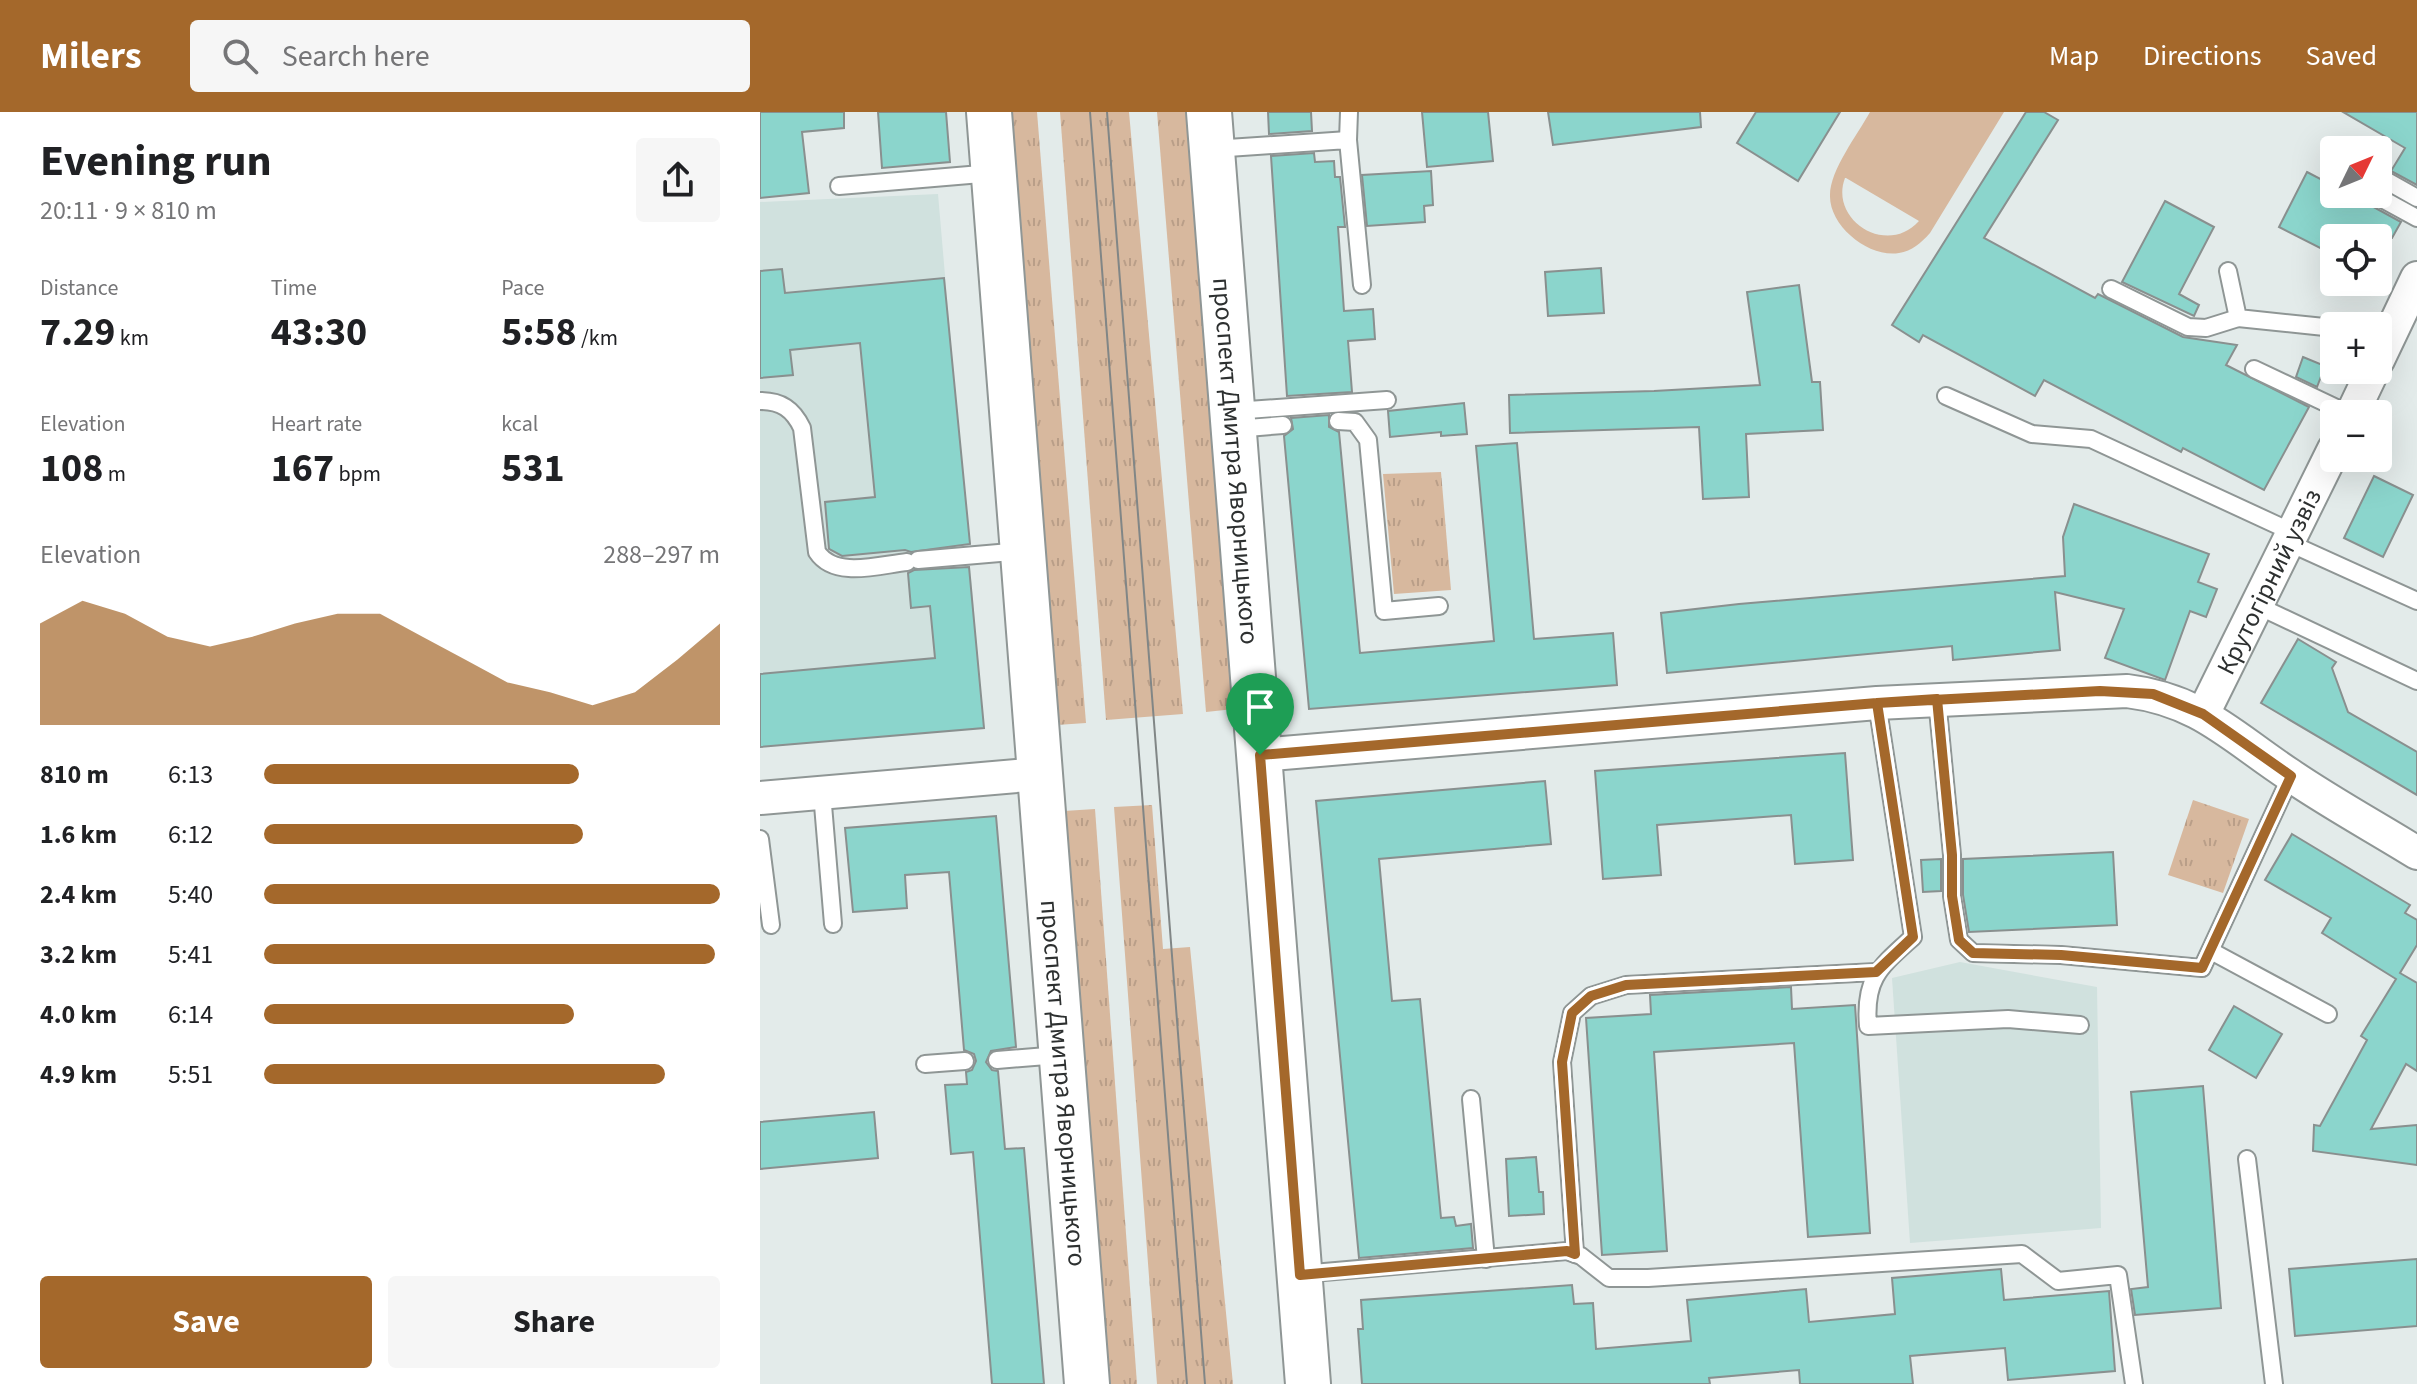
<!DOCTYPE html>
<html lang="en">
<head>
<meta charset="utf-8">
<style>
	:root { --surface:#fff; --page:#f6f6f6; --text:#202124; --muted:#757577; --accent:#a4682b }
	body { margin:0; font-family:"Source Sans 3",sans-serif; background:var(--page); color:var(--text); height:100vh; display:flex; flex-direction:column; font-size:30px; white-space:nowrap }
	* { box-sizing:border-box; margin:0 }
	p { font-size:26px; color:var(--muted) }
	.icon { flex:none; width:44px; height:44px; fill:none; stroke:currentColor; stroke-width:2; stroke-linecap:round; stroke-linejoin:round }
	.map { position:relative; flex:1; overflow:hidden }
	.side { display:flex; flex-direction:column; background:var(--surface); width:760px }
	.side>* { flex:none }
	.needle { width:52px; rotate:47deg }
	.fabs { position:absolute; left:1560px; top:24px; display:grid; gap:16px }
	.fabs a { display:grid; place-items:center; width:72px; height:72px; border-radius:8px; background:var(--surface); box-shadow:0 8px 32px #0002; font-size:40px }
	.pin { position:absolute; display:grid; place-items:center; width:68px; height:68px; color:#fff; margin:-82px -34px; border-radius:50% 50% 50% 0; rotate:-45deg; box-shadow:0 0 8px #0007 }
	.pin .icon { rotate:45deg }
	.round { display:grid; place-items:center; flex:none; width:84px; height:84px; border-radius:8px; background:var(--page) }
	.head { display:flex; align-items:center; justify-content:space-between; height:136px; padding:0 40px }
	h1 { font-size:44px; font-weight:700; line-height:60px }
	.figures { display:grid; grid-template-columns:repeat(3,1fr); gap:12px; height:136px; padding:8px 40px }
	.figures div { display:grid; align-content:center }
	.figures b { font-size:40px; font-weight:700 }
	.figures small { font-size:22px; font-weight:400 }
	.figures p { font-size:22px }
	.chart { height:224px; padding:16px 40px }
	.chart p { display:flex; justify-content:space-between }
	.chart svg { width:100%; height:144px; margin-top:8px; fill:var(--accent); opacity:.7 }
	.action { display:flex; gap:16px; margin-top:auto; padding:16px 40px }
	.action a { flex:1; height:92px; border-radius:8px; background:var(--accent); color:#fff; font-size:32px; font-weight:700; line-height:92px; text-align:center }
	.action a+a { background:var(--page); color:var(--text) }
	ul { padding:0 40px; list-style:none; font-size:26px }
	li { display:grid; grid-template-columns:128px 96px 1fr; align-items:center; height:60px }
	li i { height:20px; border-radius:10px; background:var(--accent) }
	header { display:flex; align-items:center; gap:48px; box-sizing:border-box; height:112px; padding:0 40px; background:var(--accent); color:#fff }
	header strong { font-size:38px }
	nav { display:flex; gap:44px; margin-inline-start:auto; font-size:28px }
	.search { width:560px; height:72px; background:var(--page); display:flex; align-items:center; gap:20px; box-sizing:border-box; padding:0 28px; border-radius:8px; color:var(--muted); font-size:30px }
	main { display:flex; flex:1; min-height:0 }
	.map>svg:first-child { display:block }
	.built { fill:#d0e1de }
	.grass { fill:url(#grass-tufts) }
	.garden { fill:#d7b89e; fill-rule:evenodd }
	.building { fill:#8bd5cc; stroke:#89908f; stroke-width:2 }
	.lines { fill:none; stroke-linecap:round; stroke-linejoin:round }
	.lane-casing { stroke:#8f9695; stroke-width:20 }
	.street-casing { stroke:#8f9695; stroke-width:36 }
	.primary-casing { stroke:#8f9695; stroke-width:48 }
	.lane { stroke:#fff; stroke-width:16 }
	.street { stroke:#fff; stroke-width:32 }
	.primary { stroke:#fff; stroke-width:44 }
	.tram { stroke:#818686; stroke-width:2 }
	.route-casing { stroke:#fff; stroke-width:16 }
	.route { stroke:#a4682b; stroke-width:10 }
	.labels { text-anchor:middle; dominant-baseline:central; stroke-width:7; stroke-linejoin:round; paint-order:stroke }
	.street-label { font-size:26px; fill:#2d3030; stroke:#fff }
</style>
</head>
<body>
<header>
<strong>Milers</strong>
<div class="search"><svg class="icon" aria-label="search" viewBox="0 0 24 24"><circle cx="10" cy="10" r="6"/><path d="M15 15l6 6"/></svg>Search here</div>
<nav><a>Map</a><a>Directions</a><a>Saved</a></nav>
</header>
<main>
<section class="side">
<div class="head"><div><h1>Evening run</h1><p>20:11 · 9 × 810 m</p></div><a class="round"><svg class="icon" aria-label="share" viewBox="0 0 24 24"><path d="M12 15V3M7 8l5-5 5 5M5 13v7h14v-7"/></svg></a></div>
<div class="figures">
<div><p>Distance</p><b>7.29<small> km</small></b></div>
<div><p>Time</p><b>43:30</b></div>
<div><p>Pace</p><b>5:58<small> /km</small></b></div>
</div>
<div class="figures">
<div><p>Elevation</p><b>108<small> m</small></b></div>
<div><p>Heart rate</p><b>167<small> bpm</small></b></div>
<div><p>kcal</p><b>531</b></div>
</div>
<div class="chart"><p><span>Elevation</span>288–297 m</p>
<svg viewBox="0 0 160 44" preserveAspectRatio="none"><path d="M0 44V13L10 6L20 10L30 17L40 20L50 17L60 13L70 10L80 10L90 17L100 24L110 31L120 34L130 38L140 34L150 24L160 13V44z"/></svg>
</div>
<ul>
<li><b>810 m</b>6:13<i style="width:69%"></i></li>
<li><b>1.6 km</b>6:12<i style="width:70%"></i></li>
<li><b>2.4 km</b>5:40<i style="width:100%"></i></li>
<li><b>3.2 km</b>5:41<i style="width:99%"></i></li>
<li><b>4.0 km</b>6:14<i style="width:68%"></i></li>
<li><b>4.9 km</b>5:51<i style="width:88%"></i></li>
</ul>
<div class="action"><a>Save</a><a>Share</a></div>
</section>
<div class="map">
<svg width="1657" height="1272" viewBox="0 0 1657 1272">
	<defs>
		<pattern id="grass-tufts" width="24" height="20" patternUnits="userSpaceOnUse" patternTransform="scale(2)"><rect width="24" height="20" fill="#d7b89e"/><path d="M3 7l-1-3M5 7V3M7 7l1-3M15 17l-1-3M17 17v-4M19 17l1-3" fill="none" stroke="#b99e88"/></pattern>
	</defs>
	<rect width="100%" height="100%" fill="#e3ebea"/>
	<g class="built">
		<path d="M 178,82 L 224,616 L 0,635 L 0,90 Z"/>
		<path d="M 1200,850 L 1337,875 L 1341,1116 L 1150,1131 L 1132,866 Z"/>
	</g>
	<g class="grass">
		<path d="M 248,0 L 277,0 L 326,611 L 297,613 Z"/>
		<path d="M 300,0 L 369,0 L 423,602 L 346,608 Z"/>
		<path d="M 397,0 L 427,0 L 474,597 L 446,600 Z"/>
		<path d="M 681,360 L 691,478 L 634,482 L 623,362 Z"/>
		<path d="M 1433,688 L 1489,707 L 1463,781 L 1408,763 Z"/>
		<path d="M 392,693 L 403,837 L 430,835 L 473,1272 L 397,1272 L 354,695 Z"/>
		<path d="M 335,697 L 377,1272 L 345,1272 L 304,699 Z"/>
	</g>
	<path class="garden" d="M 1110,0 L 1244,0 L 1170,121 C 1161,131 1152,139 1139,141 C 1109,146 1069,114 1070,83 C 1070,58 1098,22 1110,0 ZM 1085,66 L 1086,66 L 1159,109 C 1127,145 1069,108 1085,66 Z"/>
	<g class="building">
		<path d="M 0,0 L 84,0 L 84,16 L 42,20 L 49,81 L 0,86 Z"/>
		<path d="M 118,0 L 186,0 L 190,50 L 122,56 Z"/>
		<path d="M 508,0 L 551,0 L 552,19 L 509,22 Z"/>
		<path d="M 662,0 L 728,0 L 733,49 L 667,55 Z"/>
		<path d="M 788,0 L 940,0 L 941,15 L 793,33 Z"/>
		<path d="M 996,0 L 1080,0 L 1038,69 L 977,31 Z"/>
		<path d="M 1266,0 L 1284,0 L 1298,8 L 1224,126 L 1335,186 L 1338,182 L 1423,225 L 1477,233 L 1466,253 L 1549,295 L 1504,378 L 1423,336 L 1421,340 L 1284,268 L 1275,284 L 1163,223 L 1159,230 L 1132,213 Z"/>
		<path d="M 1583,0 L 1657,0 L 1657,73 L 1631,59 L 1645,36 Z"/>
		<path d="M 554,41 L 555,50 L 574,49 L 575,65 L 580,65 L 585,115 L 578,115 L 584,199 L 613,197 L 615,227 L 588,229 L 592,280 L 527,284 L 511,44 Z"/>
		<path d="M 671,59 L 673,93 L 664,94 L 665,110 L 607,114 L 602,63 Z"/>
		<path d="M 1547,60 L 1574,74 L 1574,82 L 1590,82 L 1641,110 L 1632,126 L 1574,126 L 1574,143 L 1519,115 Z"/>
		<path d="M 1405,89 L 1454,115 L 1419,182 L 1439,193 L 1434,204 L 1362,170 Z"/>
		<path d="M 841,156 L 844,201 L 788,204 L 785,160 Z"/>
		<path d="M 22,157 L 25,181 L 184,166 L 210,432 L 151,440 L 145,438 L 82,444 L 69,437 L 65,390 L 115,385 L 100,231 L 30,238 L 33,263 L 0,266 L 0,159 Z"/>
		<path d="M 1039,173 L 1052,270 L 1060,270 L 1063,318 L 986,322 L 989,385 L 943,387 L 939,315 L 750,321 L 749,283 L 894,279 L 1000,273 L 987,180 Z"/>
		<path d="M 1543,245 L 1565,254 L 1557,275 L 1536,265 Z"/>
		<path d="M 704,291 L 707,322 L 681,324 L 681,320 L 630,325 L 628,299 Z"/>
		<path d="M 569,303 L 569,315 L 579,320 L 600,541 L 734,529 L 716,334 L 757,331 L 774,527 L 853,521 L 857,573 L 549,597 L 524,324 L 533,317 L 531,306 Z"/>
		<path d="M 1614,364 L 1653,383 L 1623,445 L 1584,426 Z"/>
		<path d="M 1314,392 L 1449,442 L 1438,470 L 1457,477 L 1446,505 L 1430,499 L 1405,568 L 1345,546 L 1364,497 L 1295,480 L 1300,538 L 1193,548 L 1192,534 L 907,561 L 901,501 L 979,492 L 1305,464 L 1303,425 Z"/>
		<path d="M 209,455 L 224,616 L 0,635 L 0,562 L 175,546 L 170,494 L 151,496 L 148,461 L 154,458 Z"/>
		<path d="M 1538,527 L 1576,550 L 1572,556 L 1588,600 L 1657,640 L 1657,683 L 1501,591 Z"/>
		<path d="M 1085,641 L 1093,748 L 1035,752 L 1031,703 L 897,713 L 901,763 L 843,767 L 835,659 Z"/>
		<path d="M 785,669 L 791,732 L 619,747 L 632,889 L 660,887 L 681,1106 L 694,1105 L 696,1114 L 711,1112 L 713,1136 L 599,1146 L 556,689 Z"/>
		<path d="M 236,704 L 256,935 L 231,939 L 226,950 L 232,958 L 238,959 L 245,1037 L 264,1036 L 284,1272 L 232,1272 L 213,1040 L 191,1042 L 185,973 L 207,972 L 206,960 L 212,958 L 216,949 L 214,942 L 204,938 L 189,760 L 145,763 L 147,796 L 93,800 L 85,716 Z"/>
		<path d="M 1532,722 L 1650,793 L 1645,801 L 1657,808 L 1657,833 L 1640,861 L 1657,871 L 1657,959 L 1646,952 L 1611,1017 L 1657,1013 L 1657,1053 L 1553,1039 L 1554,1013 L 1560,1014 L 1607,928 L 1601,924 L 1636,867 L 1562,821 L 1571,806 L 1505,768 Z"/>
		<path d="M 1353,740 L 1357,813 L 1209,820 L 1203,783 L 1203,747 Z"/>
		<path d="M 1181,747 L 1181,779 L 1163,780 L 1161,748 Z"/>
		<path d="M 1031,875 L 1032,897 L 1095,893 L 1110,1121 L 1048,1125 L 1034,931 L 894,940 L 907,1139 L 842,1143 L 826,906 L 891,902 L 890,883 Z"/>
		<path d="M 1474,894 L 1522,922 L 1496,966 L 1449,938 Z"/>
		<path d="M 1443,974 L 1461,1196 L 1375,1203 L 1371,1177 L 1388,1175 L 1371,980 Z"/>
		<path d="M 114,1000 L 118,1046 L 0,1057 L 0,1010 Z"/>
		<path d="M 776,1045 L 779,1080 L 783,1080 L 784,1102 L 749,1104 L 746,1047 Z"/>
		<path d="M 1657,1147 L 1657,1214 L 1535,1224 L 1529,1157 Z"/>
		<path d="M 1241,1157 L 1244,1188 L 1349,1179 L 1355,1259 L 1248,1268 L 1245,1236 L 1150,1244 L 1153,1272 L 1040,1272 L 1039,1258 L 949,1266 L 950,1272 L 602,1272 L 598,1217 L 603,1217 L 601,1188 L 812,1173 L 814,1192 L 833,1191 L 836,1237 L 931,1229 L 927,1188 L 1046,1177 L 1049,1210 L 1135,1202 L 1132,1166 Z"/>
	</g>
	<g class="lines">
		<g class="lane-casing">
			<g id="lane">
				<path d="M 588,28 L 589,0"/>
				<path d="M 453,37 L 588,28 L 602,173"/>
				<path d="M 1570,58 L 1574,61"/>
				<path d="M 1618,64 L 1657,86"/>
				<path d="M 79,74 L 233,61"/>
				<path d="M 1613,82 L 1657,106"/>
				<path d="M 1468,159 L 1478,206 L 1574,216"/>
				<path d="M 1351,177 L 1428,215 L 1446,216 L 1478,206"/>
				<path d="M 1603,214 L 1635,212"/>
				<path d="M 1494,257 L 1589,302"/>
				<path d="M 1186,284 L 1272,322 L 1331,327 L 1532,420"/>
				<path d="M 0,289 C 21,289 33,297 42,316 L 57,440 C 75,467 119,453 147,450"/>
				<path d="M 474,299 L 627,288"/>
				<path d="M 578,309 L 595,310 L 608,328 L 624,499 L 679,494"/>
				<path d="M 475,317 L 523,313"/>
				<path d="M 1527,430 L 1657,489"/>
				<path d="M 158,448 L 262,439"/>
				<path d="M 1496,493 L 1657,569"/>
				<path d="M 1177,587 L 1192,743 L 1192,784 L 1199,828 L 1213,841 L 1301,843 L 1442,856 L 1531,664"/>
				<path d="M 1117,591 L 1153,825 C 1120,855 1104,866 1108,914 L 1248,907 L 1320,913"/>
				<path d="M 62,681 L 73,812"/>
				<path d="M 0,727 L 11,813"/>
				<path d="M 1451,839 L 1568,902"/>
				<path d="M 237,948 L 299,943"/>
				<path d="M 165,952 L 205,949"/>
				<path d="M 711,987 L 726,1147"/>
				<path d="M 1487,1047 L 1514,1272"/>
				<path d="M 815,1142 L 802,950 L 812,901 L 831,884 L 866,873 L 1116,860"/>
				<path d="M 541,1162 L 807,1139 L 821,1144 L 849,1166 L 888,1166 L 1262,1142 L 1298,1169 L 1358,1163 L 1374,1272"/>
			</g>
		</g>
		<g class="street-casing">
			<g id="street">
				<path d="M 1618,248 L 1657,166"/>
				<path d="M 1592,302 L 1613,258"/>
				<path id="s1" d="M 1443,602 L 1574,337"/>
				<path d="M 500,643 L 1117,591 L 1367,579 C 1440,588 1472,625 1530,663 C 1571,691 1615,715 1657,741"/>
				<path d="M 0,686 L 280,662"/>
			</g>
		</g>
		<g class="primary-casing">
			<g id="primary">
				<path id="s2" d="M 229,0 L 327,1272"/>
				<path id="s3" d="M 449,0 L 548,1272"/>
			</g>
		</g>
		<use href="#lane" class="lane"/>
		<use href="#street" class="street"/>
		<use href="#primary" class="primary"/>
		<g class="tram">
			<path d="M 330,0 L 427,1272"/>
			<path d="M 347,0 L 445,1272"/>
		</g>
	</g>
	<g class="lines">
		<g class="route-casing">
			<path id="route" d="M 500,643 L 540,1163 L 807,1139 L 815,1142 L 802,950 L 812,901 L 831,884 L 866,873 L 1116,860 L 1153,825 L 1117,591 L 1177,587 L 1192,743 L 1192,784 L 1199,828 L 1213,841 L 1301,843 L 1442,856 L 1531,664 L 1443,602 L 1393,582 L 1340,579 L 1117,591 L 500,643"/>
		</g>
		<use href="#route" class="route"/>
	</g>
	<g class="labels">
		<g class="street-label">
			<text stroke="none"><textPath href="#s3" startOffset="350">проспект Дмитра Яворницького</textPath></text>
			<text stroke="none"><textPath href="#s1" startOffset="148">Крутогірний узвіз</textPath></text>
			<text stroke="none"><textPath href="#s2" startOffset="974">проспект Дмитра Яворницького</textPath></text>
		</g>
	</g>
</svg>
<div class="fabs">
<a><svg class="needle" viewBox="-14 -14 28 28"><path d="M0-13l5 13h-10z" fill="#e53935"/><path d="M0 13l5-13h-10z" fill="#757577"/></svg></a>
<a><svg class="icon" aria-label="locate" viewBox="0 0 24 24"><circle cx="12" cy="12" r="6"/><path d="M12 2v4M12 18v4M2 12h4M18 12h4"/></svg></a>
<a>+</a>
<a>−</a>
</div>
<div class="pin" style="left:500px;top:643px;background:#1e9e55"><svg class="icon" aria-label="arrive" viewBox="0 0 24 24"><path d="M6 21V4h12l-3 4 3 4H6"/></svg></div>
</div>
</main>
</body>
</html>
